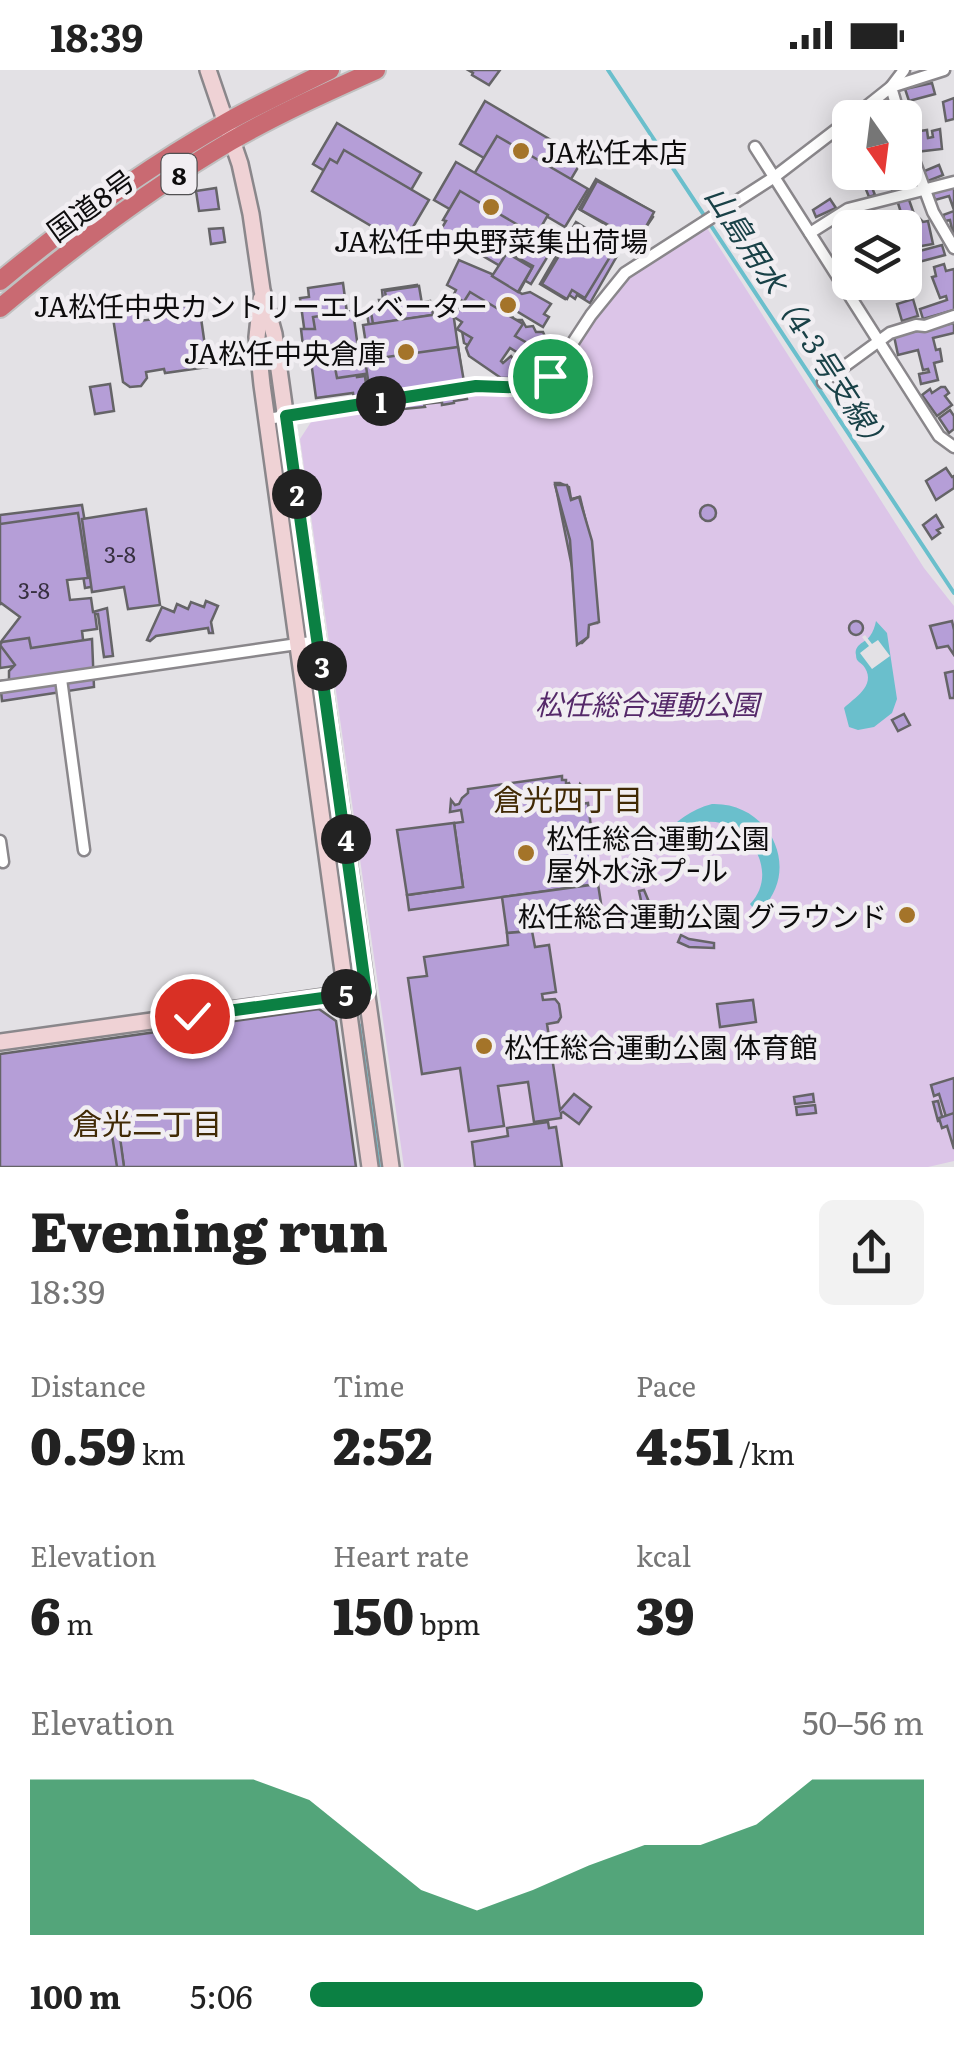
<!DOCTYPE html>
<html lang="en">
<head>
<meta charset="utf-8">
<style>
	:root { --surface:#fff; --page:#f2f2f2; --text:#222; --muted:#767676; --accent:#0b8043 }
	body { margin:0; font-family:Literata,"Noto Sans JP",serif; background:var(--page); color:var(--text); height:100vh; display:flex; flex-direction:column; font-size:38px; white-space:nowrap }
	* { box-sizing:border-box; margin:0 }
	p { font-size:32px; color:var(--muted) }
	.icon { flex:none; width:55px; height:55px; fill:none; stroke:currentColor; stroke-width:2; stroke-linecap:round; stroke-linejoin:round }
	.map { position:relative; height:1097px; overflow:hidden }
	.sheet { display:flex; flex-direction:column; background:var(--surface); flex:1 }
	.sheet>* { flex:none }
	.needle { width:65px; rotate:166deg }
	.fabs { position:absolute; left:832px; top:30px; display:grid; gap:20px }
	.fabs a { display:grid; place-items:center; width:90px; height:90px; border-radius:15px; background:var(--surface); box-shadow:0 5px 25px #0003; font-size:50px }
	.pin { position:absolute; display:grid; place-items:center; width:85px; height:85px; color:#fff; margin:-42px; border:5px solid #fff; border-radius:50%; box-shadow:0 2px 10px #0007 }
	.km { position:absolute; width:50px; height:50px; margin:-25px; border-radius:50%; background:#222; color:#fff; font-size:28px; line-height:50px; text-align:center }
	.round { display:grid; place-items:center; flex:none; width:105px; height:105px; border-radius:15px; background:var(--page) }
	.summary { display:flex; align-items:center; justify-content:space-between; height:170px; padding:0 30px }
	h1 { font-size:55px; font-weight:800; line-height:75px }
	.figures { display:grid; grid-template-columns:repeat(3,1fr); gap:15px; height:170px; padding:10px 30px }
	.figures div { display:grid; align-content:center }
	.figures b { font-size:50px; font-weight:800 }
	.figures small { font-size:28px; font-weight:400 }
	.figures p { font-size:28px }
	.chart { height:280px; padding:20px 30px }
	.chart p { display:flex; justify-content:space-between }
	.chart svg { width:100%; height:180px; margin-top:10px; fill:var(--accent); opacity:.7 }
	ul { padding:0 30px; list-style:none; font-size:32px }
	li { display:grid; grid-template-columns:160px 120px 1fr; align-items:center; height:75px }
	li i { height:25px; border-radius:12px; background:var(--accent) }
	.status { display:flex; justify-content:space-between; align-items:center; height:70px; padding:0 50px; background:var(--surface); direction:ltr }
	.status svg { height:28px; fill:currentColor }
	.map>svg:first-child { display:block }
	.green { fill:#dcc5e8 }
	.water { fill:#6abfcc }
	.pier { fill:#e3e1e5 }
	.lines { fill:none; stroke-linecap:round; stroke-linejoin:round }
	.stream { stroke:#6abfcc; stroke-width:4 }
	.building { fill:#b59ed7; stroke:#656467; stroke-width:2.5 }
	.street-casing { stroke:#8a878b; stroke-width:15 }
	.secondary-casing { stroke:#8a878b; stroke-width:20 }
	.highway-casing { stroke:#c0c0c0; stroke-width:22 }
	.street { stroke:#fff; stroke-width:10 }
	.secondary { stroke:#efd2d5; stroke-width:15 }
	.highway { stroke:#c96a72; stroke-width:18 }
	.route-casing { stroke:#fff; stroke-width:20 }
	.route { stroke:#0b8043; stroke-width:12 }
	.poi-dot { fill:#a47429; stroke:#f1eef2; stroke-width:4 }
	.labels { text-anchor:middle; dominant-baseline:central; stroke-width:9; stroke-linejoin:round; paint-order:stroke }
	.number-label { font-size:22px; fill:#373040 }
	.shield { fill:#f1eef2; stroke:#515052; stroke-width:2.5 }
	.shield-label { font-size:25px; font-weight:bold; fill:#0d0c0d }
	.poi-label { font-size:28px; fill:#0d0c0d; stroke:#f1eef2; text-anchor:start }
	.street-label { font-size:28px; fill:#0d0c0d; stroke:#f1eef2 }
	.park-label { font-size:28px; font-style:italic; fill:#552969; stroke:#f1eef2 }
	.water-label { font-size:30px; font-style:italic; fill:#194147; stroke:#f1eef2 }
	.neighbourhood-label { font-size:30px; fill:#412a05; stroke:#f1eef2 }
</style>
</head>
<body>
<div class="status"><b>18:39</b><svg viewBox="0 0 49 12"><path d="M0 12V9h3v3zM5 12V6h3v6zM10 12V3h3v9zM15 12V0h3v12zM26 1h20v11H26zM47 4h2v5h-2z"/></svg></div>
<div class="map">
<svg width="954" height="1097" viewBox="0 0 954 1097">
	<rect width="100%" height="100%" fill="#e3e1e5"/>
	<path class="green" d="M 707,158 L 924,498 L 954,536 L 954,1091 L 928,1097 L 404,1097 L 300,369 L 313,349 L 473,325 L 537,324 L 557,309 L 618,217 L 630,205 Z"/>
	<g class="water">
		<path d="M 876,551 L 887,563 L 897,629 L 892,643 L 874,657 L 858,660 L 849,657 L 844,638 C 854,628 876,616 865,598 C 861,591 856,593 856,585 C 854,574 865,573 870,566 C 873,562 875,556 876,551 Z"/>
		<path d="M 712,734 C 772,732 804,804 757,843 L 750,834 C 784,799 741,739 696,754 C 687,758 677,767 671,774 L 660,767 C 676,752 691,739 712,734 Z"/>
	</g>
	<path class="pier" d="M 865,565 L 872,574 L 878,570 L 890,586 L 872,599 L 860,583 L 869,576 L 862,567 Z"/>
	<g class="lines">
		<g class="stream">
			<path d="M 608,0 L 954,523"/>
			<path d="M 319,676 L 349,884"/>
			<path d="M 359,955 L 379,1097"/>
		</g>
	</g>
	<g class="building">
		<path d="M 468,0 L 500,0 L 489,15 L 472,5 L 473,3 Z"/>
		<path d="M 932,13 L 935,24 L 909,31 L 905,19 Z"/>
		<path d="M 954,28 L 954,49 L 946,51 L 943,32 Z"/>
		<path d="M 485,31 L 583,89 L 558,131 L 460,74 Z"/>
		<path d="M 337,53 L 421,103 L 403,134 L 395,129 L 389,139 L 313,94 Z"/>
		<path d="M 940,59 L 942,79 L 915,82 L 913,62 L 927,60 L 928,68 L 933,67 L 932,61 Z"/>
		<path d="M 497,66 L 588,119 L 565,157 L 474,104 Z"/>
		<path d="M 344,80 L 429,130 L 409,164 L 401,159 L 395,170 L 312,121 L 330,89 L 337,93 Z"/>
		<path d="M 456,92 L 548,145 L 526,183 L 434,130 Z"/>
		<path d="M 939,95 L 943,105 L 928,111 L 922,102 Z"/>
		<path d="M 870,102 L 884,102 L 887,112 L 875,117 Z"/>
		<path d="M 896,102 L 901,102 L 906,119 L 893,123 L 888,105 Z"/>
		<path d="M 596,109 L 653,142 L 651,145 L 653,147 L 636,172 L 579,139 Z"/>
		<path d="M 869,110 L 875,125 L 869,127 L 863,112 Z"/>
		<path d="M 597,111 L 654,142 L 638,171 L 581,140 Z"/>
		<path d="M 954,117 L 954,140 L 949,126 L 935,130 L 932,122 Z"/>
		<path d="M 216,118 L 219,139 L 199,141 L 196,121 Z"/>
		<path d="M 460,121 L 554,176 L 531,214 L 440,161 L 446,151 L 443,150 Z"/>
		<path d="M 908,127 L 913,141 L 908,142 L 910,147 L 903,149 L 897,130 Z"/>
		<path d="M 830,129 L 836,138 L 816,147 L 813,140 Z"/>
		<path d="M 872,138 L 876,153 L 866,156 L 863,141 Z"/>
		<path d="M 954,141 L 954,165 L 953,165 L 950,150 L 945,151 L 943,145 Z"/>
		<path d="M 900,143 L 903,158 L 874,158 L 888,153 L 887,146 Z"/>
		<path d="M 919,148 L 923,152 L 928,151 L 933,174 L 910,178 L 908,167 L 913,165 L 911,149 Z"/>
		<path d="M 576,152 L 602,168 L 598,175 L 617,186 L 590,233 L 577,225 L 575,229 L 568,224 L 565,229 L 540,214 Z"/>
		<path d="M 578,154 L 602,169 L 599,173 L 613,182 L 585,228 L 572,220 L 567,229 L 542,214 Z"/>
		<path d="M 223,158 L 225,172 L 211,174 L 209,159 Z"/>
		<path d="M 942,175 L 945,185 L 915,193 L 912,183 Z"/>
		<path d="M 507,182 L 533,196 L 519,222 L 522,224 L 530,222 L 551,234 L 544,244 L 549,247 L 543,257 L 508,236 L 503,244 L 511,244 L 514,250 L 522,250 L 526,257 L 533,256 L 536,262 L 543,262 L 546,269 L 553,268 L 555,275 L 547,288 L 543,289 L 540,288 L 535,283 L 529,283 L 527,278 L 518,276 L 516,272 L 513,272 L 507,281 L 501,281 L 496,274 L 501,266 L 499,257 L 497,255 L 483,283 L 464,273 L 461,255 L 464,249 L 461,247 L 467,233 L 453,226 L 456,220 L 447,215 L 459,190 L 494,205 Z"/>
		<path d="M 507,183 L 532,198 L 518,222 L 492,206 Z"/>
		<path d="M 944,194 L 946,201 L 954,199 L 954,240 L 923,249 L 920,239 L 947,230 L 946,226 L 940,228 L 932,207 L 936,206 L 934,197 Z"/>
		<path d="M 343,213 L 353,288 L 309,294 L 300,228 L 309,227 L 308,218 Z"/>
		<path d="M 417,215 L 420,233 L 430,231 L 431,241 L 422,243 L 422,248 L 369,256 L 366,237 L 380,235 L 379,230 L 383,230 L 382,220 Z"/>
		<path d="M 419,216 L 422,234 L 431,233 L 433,245 L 373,254 L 370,236 L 387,234 L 385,221 Z"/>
		<path d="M 470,222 L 523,254 L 515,266 L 552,287 L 544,299 L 510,278 L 501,291 L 503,293 L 511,286 L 517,294 L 526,295 L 526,299 L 534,299 L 536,305 L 543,304 L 554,311 L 556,317 L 548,331 L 540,331 L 537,325 L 535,327 L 530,325 L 527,320 L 511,314 L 508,308 L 501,308 L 469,286 L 466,278 L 472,268 L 457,259 L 462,252 L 454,247 Z"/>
		<path d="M 913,229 L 918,246 L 902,251 L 897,234 Z"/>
		<path d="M 199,234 L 208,297 L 165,303 L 164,299 L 146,302 L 147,308 L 141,316 L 130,317 L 123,312 L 113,248 L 120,240 L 130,238 L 137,244 L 138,251 L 157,249 L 156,240 Z"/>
		<path d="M 353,241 L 358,278 L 353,279 L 357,307 L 365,306 L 368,328 L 354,330 L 353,323 L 316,328 L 309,276 L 303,276 L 301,259 L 315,259 L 313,247 Z"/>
		<path d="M 453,242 L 461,297 L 449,299 L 449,301 L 420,303 L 420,305 L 391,308 L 391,310 L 377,312 L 377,309 L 366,311 L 365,304 L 337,308 L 334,292 L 355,289 L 353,276 L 366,274 L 363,255 Z"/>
		<path d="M 954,253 L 954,263 L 933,268 L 936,280 L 940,279 L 942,291 L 934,293 L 938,310 L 921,314 L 919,304 L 929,302 L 928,299 L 923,300 L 918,280 L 898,285 L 894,266 Z"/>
		<path d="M 458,277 L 467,329 L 454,331 L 454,333 L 442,335 L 442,332 L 424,334 L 425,337 L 373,342 L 365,290 Z"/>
		<path d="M 110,314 L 114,341 L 95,344 L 90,317 Z"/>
		<path d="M 941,317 L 945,317 L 949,323 L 945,326 L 952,335 L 937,346 L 922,325 L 930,319 L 932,323 Z"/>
		<path d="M 950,340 L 954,346 L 954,359 L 949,363 L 939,348 Z"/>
		<path d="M 946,398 L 952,407 L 954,406 L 954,418 L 936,430 L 926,411 Z"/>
		<path d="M 555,413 L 560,413 L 569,417 L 571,429 L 580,427 L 590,469 L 597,553 L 588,553 L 588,567 L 582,573 L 578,573 L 572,497 Z"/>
		<path d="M 555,415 L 567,415 L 571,430 L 579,427 L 592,471 L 599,552 L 589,555 L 588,567 L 577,575 L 570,470 Z"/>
		<circle cx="708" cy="443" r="8"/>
		<path d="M 82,435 L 96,516 L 85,518 L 74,445 L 0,455 L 0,445 Z"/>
		<path d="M 146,439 L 160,535 L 128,539 L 124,517 L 92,522 L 82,449 Z"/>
		<path d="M 78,443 L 88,508 L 67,510 L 70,530 L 91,528 L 93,542 L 107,538 L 113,586 L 104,587 L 98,544 L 95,544 L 97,559 L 82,561 L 85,586 L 0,598 L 0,573 L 20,547 L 1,533 L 0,535 L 0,454 Z"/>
		<path d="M 936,445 L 943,457 L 937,460 L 940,463 L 932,469 L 923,455 Z"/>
		<path d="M 206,531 L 218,536 L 211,552 L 213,563 L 209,563 L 208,558 L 156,566 L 150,571 L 147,570 L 162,537 L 174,542 L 177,534 L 188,539 L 191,532 L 204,537 Z"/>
		<path d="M 952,551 L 954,560 L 954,585 L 948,576 L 937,578 L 930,556 Z"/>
		<circle cx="856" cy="558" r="7"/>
		<path d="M 29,568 L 31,578 L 92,569 L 94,617 L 2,631 L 0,611 L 9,610 L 9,601 L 15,595 L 0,575 L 2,572 Z"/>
		<path d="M 954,601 L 954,628 L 950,628 L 945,603 Z"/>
		<path d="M 904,644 L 910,655 L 898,661 L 892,650 Z"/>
		<path d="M 562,706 L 562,710 L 566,710 L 566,714 L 569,713 L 573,722 L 578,721 L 580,714 L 582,716 L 583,724 L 572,726 L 574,735 L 588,733 L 598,814 L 409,840 L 407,825 L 463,817 L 454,753 L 463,752 L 461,740 L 450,742 L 451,730 L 455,735 L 459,734 L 462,728 L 468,723 L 468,719 Z"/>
		<path d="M 454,753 L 463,817 L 407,825 L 397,760 Z"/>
		<path d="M 598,814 L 603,846 L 597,847 L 597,853 L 507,863 L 502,827 Z"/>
		<path d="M 644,820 L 652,839 L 661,851 L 655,855 L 642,835 L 639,821 Z"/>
		<path d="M 532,861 L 535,877 L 549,875 L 556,922 L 542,924 L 543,930 L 555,929 L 559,934 L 561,947 L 558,952 L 547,954 L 560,1040 L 574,1024 L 591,1037 L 579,1054 L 563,1042 L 561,1043 L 561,1048 L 534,1052 L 528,1012 L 498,1016 L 504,1056 L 469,1061 L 460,998 L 422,1004 L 408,908 L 427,906 L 424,887 L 508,875 L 507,863 Z"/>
		<path d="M 681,865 L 689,869 L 714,873 L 714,878 L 689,877 L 678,872 Z"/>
		<path d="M 753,930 L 756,952 L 720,957 L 717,934 Z"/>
		<path d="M 319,939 L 336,951 L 356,1097 L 0,1097 L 0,984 Z"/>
		<path d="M 954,1008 L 954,1047 L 947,1050 L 939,1024 L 934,1026 L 931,1015 Z"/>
		<path d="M 813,1024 L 814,1032 L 795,1034 L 794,1027 Z"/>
		<path d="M 938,1031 L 943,1050 L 938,1051 L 933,1032 Z"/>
		<path d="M 815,1035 L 816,1043 L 797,1045 L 796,1037 Z"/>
		<path d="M 954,1043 L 954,1079 L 947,1056 L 942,1058 L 939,1048 Z"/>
		<path d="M 116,1044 L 124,1097 L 118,1097 L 110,1045 Z"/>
		<path d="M 117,1045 L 124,1097 L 117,1097 L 109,1046 Z"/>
		<path d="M 548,1052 L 549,1058 L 556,1057 L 562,1097 L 475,1097 L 472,1072 L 508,1066 L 507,1058 Z"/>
	</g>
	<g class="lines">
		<g class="street-casing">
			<g id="street">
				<path d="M 852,48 L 891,17 L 904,0"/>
				<path d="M 900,48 L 891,17 L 944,0"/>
				<path d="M 905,66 L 933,142 L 954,178"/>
				<path d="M 755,77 L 939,366 L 954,377"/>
				<path d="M 810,163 L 848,139 L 954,112"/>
				<path d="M 823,312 L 890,263 L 916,255 L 925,256 L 954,246"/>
				<path d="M 267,349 L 476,317 L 534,318 L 551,306 L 591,245 L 625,203 L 773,108 L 850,49"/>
				<path d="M 61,609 L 84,780"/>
				<path d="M 0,617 L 318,571"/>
				<path d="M 0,771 L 3,792"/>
			</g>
		</g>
		<g class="secondary-casing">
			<g id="secondary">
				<path d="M 208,0 L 240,94 L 251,144 L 262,220 L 274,264 L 391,1097"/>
				<path d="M 261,229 L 257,267 L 262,315 L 370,1097"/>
				<path d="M 0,972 L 353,923"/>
			</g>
		</g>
		<g class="highway-casing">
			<g id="highway">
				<path d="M 0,211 C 71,152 146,98 227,52 C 261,33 296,17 330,0"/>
				<path d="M 0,238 C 73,177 149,119 231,71 C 278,44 327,22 376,0"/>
			</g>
		</g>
		<use href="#street" class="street"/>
		<use href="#secondary" class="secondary"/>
		<use href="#highway" class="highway"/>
	</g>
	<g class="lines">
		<g class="route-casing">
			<path id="route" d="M 192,946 L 366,922 L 286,346 L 476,316 L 534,318 L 550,306"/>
		</g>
		<use href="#route" class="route"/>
	</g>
	<g class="poi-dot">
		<circle cx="521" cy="81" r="10"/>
		<circle cx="491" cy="137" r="10"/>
		<circle cx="508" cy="235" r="10"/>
		<circle cx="406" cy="282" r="10"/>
		<circle cx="526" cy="783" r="10"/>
		<circle cx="907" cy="845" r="10"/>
		<circle cx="484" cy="976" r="10"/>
	</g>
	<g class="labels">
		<g class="number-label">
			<text x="120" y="483">3-8</text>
			<text x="34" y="519">3-8</text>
		</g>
		<rect class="shield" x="161.5" y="84" width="35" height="40" rx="8"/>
		<g class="shield-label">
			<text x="179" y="104">8</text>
		</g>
		<g class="poi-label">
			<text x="541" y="81">JA松任本店</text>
			<text x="491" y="170" text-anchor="middle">JA松任中央野菜集出荷場</text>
			<text x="488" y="235" text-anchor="end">JA松任中央カントリーエレベーター</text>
			<text x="386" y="282" text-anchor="end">JA松任中央倉庫</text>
			<text x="546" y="767">松任総合運動公園<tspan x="546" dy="32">屋外水泳プｰル</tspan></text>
			<text x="887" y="845" text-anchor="end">松任総合運動公園 グラウンド</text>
			<text x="504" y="976">松任総合運動公園 体育館</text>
		</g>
		<g class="street-label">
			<text transform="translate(90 134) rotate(-36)">国道8号</text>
		</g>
		<g class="park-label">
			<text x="647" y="633">松任総合運動公園</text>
		</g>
		<g class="water-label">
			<text transform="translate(800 249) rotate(57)">山島用水（4-3号支線）</text>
		</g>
		<g class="neighbourhood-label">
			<text x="568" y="728">倉光四丁目</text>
			<text x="147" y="1052">倉光二丁目</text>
		</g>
	</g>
</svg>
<div class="fabs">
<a><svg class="needle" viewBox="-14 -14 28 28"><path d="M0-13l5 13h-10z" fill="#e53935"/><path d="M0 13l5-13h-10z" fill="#767676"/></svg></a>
<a><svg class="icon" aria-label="layers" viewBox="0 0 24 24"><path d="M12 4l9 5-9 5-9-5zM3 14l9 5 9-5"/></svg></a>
</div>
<div class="pin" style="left:550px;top:306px;background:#1e9e55"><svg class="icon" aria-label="arrive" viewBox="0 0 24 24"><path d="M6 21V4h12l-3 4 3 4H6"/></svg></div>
<div class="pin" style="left:192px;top:946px;background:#d93025"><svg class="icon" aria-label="check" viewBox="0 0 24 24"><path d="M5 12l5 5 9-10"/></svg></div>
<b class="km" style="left:381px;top:331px">1</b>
<b class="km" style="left:297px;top:424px">2</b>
<b class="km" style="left:322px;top:596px">3</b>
<b class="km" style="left:346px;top:769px">4</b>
<b class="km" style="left:346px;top:924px">5</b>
</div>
<section class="sheet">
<div class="summary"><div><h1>Evening run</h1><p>18:39</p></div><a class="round"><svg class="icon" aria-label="share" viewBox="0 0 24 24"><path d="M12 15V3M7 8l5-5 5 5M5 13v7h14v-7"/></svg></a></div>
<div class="figures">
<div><p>Distance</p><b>0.59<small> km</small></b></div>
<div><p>Time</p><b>2:52</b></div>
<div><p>Pace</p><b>4:51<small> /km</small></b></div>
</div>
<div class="figures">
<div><p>Elevation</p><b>6<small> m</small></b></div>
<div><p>Heart rate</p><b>150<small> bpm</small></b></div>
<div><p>kcal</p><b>39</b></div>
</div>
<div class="chart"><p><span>Elevation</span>50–56 m</p>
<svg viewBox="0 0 160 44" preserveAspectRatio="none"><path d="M0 44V6L10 6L20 6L30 6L40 6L50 11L60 22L70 33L80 38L90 33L100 27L110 22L120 22L130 17L140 6L150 6L160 6V44z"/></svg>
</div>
<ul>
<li><b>100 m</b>5:06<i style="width:64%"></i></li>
</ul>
</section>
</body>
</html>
